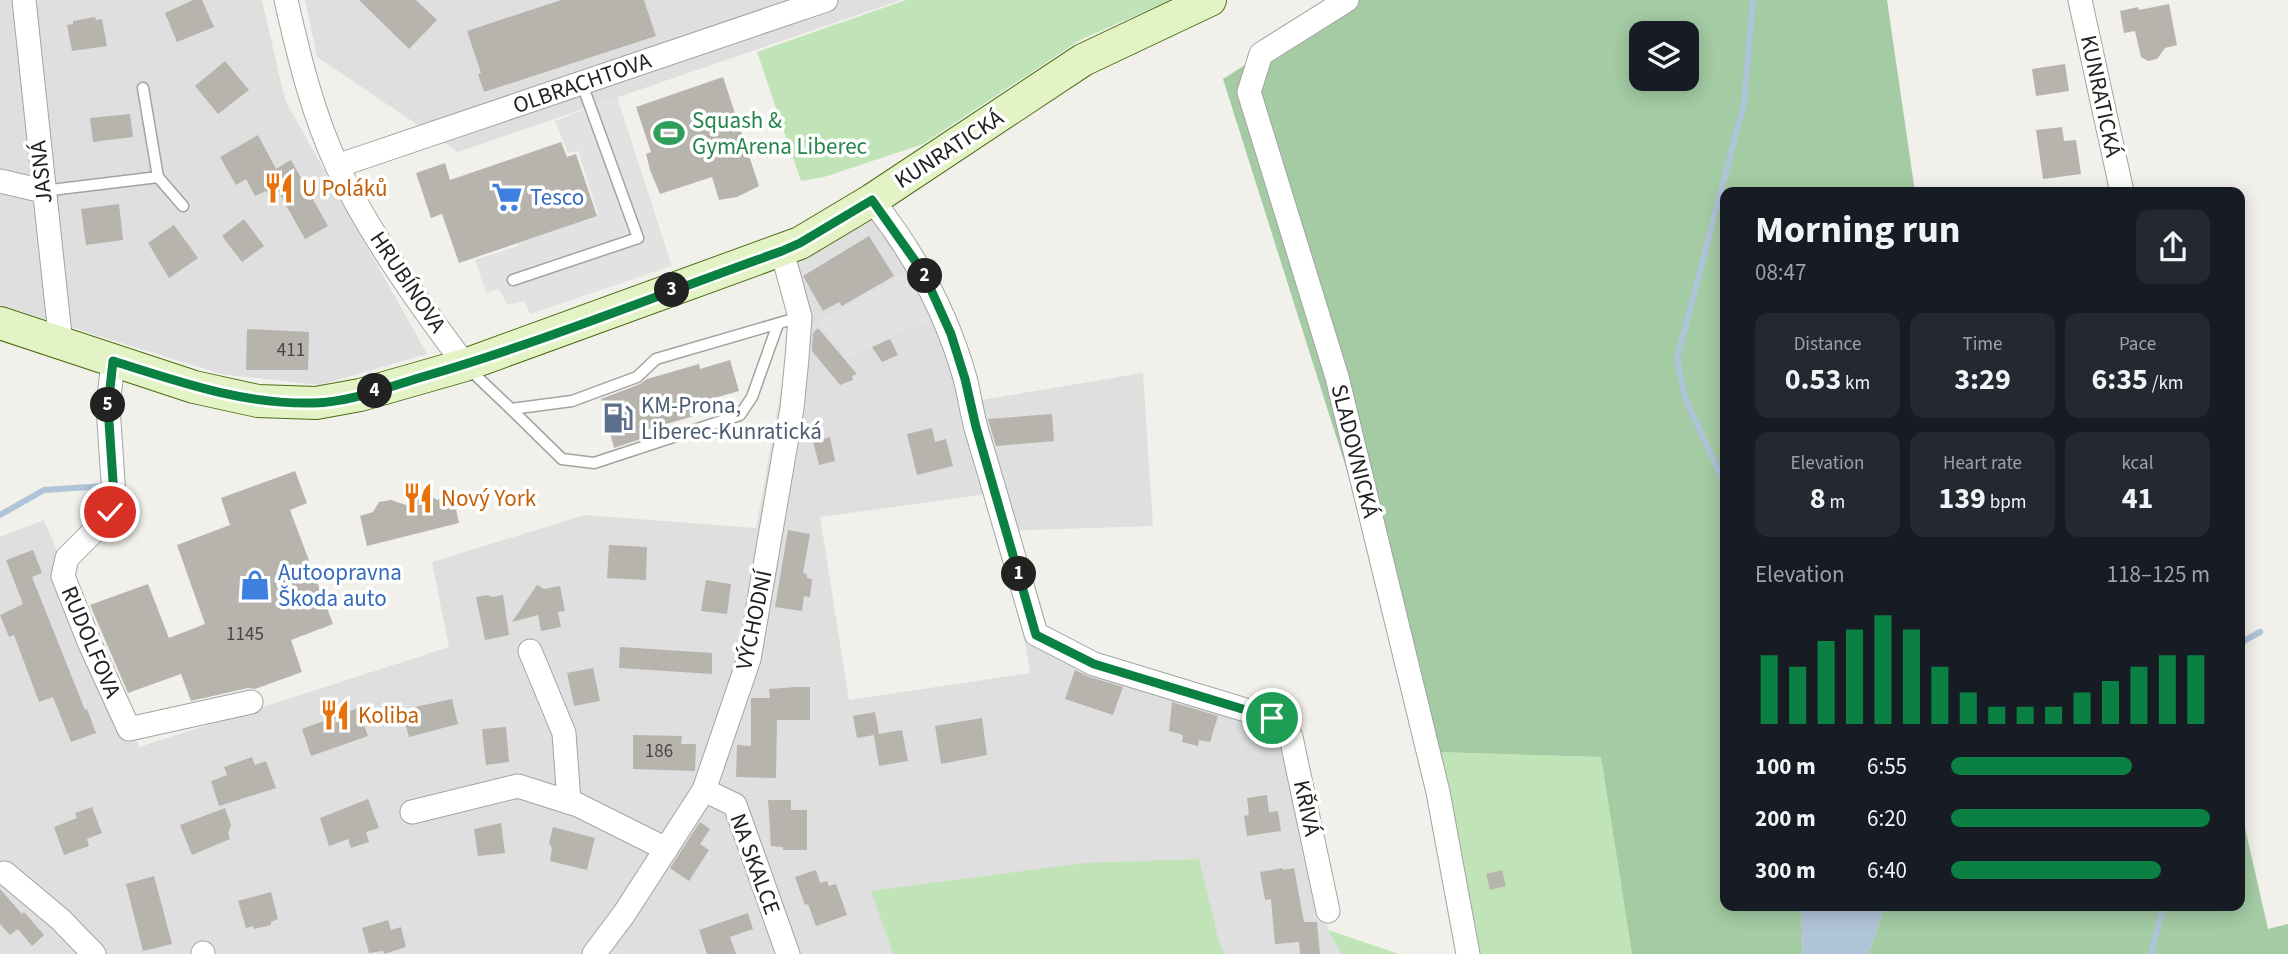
<!DOCTYPE html>
<html lang="en">
<head>
<meta charset="utf-8">
<style>
	:root { --surface:#171b24; --page:#242831; --text:#f1f3f6; --muted:#9ea1a6; --accent:#0b8043 }
	body { margin:0; font-family:"Source Sans 3",sans-serif; background:var(--page); color:var(--text); height:100vh; display:flex; flex-direction:column; font-size:26px; white-space:nowrap }
	* { box-sizing:border-box; margin:0 }
	p { font-size:23px; color:var(--muted) }
	.icon { flex:none; width:38px; height:38px; fill:none; stroke:currentColor; stroke-width:2; stroke-linecap:round; stroke-linejoin:round }
	.map { position:relative; flex:1; overflow:hidden }
	.side { position:absolute; left:1720px; top:187px; width:525px; height:724px; display:flex; flex-direction:column; background:var(--surface); border-radius:14px; box-shadow:0 4px 18px #0003 }
	.side>* { flex:none }
	.controls { position:absolute; left:1629px; top:21px; display:grid; gap:14px }
	.controls a { display:grid; place-items:center; width:70px; height:70px; border-radius:14px; background:var(--surface); box-shadow:0 4px 18px #0003; font-size:35px }
	.pin { position:absolute; display:grid; place-items:center; width:60px; height:60px; color:#fff; margin:-30px; border:4px solid #fff; border-radius:50%; box-shadow:0 2px 7px #0007 }
	.km { position:absolute; width:35px; height:35px; margin:-18px; border-radius:50%; background:#222; color:#fff; font-size:19px; line-height:35px; text-align:center }
	.round { display:grid; place-items:center; flex:none; width:74px; height:74px; border-radius:14px; background:var(--page) }
	.overview { display:flex; align-items:center; justify-content:space-between; height:119px; padding:0 35px }
	h1 { font-size:38px; font-weight:700; line-height:52px }
	.metrics { display:grid; grid-template-columns:repeat(3,1fr); gap:10px; height:119px; padding:7px 35px }
	.metrics div { display:grid; align-content:center; border-radius:14px; background:var(--page); text-align:center }
	.metrics b { font-size:30px; font-weight:700 }
	.metrics small { font-size:19px; font-weight:400 }
	.metrics p { font-size:19px }
	.chart { height:196px; padding:14px 35px }
	.chart p { display:flex; justify-content:space-between }
	.chart svg { width:100%; height:126px; margin-top:7px; stroke:var(--accent); stroke-width:6 }
	ul { padding:0 35px; list-style:none; font-size:23px }
	li { display:grid; grid-template-columns:112px 84px 1fr; align-items:center; height:52px }
	li i { height:18px; border-radius:9px; background:var(--accent) }
	.map>svg:first-child { display:block }
	.residential { fill:#e0dfdf }
	.grass { fill:#c0e4b7 }
	.forest { fill:#a4cba4; fill-rule:evenodd }
	.parking { fill:#e2e2e2 }
	.water { fill:#b0c4d9 }
	.lines { fill:none; stroke-linecap:round; stroke-linejoin:round }
	.stream { stroke:#b0c4d9; stroke-width:6 }
	.building { fill:#b6b4ad }
	.lane-casing { stroke:#a3a3a3; stroke-width:13 }
	.street-casing { stroke:#a3a3a3; stroke-width:25 }
	.secondary-casing { stroke:#4b6f13; stroke-width:34 }
	.lane { stroke:#fff; stroke-width:10 }
	.street { stroke:#fff; stroke-width:23 }
	.secondary { stroke:#e4f3c6; stroke-width:32 }
	.route-casing { stroke:#fff; stroke-width:14 }
	.route { stroke:#0b8043; stroke-width:9 }
	.labels { text-anchor:middle; dominant-baseline:central; stroke-width:7; stroke-linejoin:round; paint-order:stroke }
	.number-label { font-size:19px; fill:#474645 }
	.street-label { font-size:23px; fill:#222; stroke:#fff }
	.leisure-label { font-size:23px; fill:#27864d; stroke:#fff; text-anchor:start }
	.food-label { font-size:23px; fill:#c56008; stroke:#fff; text-anchor:start }
	.shop-label { font-size:23px; fill:#366cbe; stroke:#fff; text-anchor:start }
	.service-label { font-size:23px; fill:#4e5e75; stroke:#fff; text-anchor:start }
</style>
</head>
<body>
<div class="map">
<svg width="2288" height="954" viewBox="0 0 2288 954">
	<rect width="100%" height="100%" fill="#f1f0ea"/>
	<g class="residential">
		<path d="M 0,0 L 262,0 L 285,100 L 427,354 L 320,385 L 221,374 L 0,305 Z"/>
		<path d="M 305,0 L 901,0 L 458,152 L 317,57 Z"/>
		<path d="M 890,205 L 982,400 L 1143,373 L 1153,526 L 998,531 L 988,494 L 820,517 L 849,700 L 1030,673 L 1023,631 L 1270,725 L 1286,743 L 1306,845 L 1328,930 L 1341,954 L 1225,954 L 1219,941 L 1198,859 L 872,891 L 893,954 L 0,954 L 0,537 L 44,520 L 139,747 L 449,647 L 432,562 L 585,515 L 756,528 L 792,330 L 778,267 Z"/>
	</g>
	<g class="grass">
		<path d="M 906,0 L 1171,0 L 1080,40 L 923,144 L 824,177 L 801,181 L 757,52 Z"/>
		<path d="M 1436,752 L 1601,757 L 1632,954 L 1472,954 Z"/>
		<path d="M 1199,859 L 1219,941 L 1225,954 L 893,954 L 871,891 L 1084,863 Z"/>
		<path d="M 1328,930 L 1399,954 L 1341,954 Z"/>
	</g>
	<g class="forest">
		<path d="M 1347,0 L 1887,0 L 1915,192 L 1726,192 L 1726,906 L 1801,907 L 1803,954 L 1632,954 L 1601,757 L 1436,752 L 1223,79 ZM 1642,33 L 1687,33 L 1687,79 L 1642,79 Z"/>
		<path d="M 2240,806 L 2268,929 L 2288,924 L 2288,954 L 1868,954 L 1885,907 L 2240,906 Z"/>
	</g>
	<g class="parking">
		<path d="M 617,97 L 672,266 L 530,314 L 524,301 L 507,305 L 499,289 L 486,293 L 475,260 L 518,246 L 517,243 L 598,214 L 578,151 L 568,153 L 555,121 Z"/>
		<path d="M 911,269 L 931,320 L 847,357 L 818,323 Z"/>
	</g>
	<path class="water" d="M 1801,907 L 1801,906 L 1885,907 L 1868,954 L 1803,954 Z"/>
	<g class="lines">
		<g class="stream">
			<path d="M 1726,487 L 1685,398 L 1677,359 L 1744,103 L 1753,0"/>
			<path d="M 0,515 L 44,490 L 105,486"/>
			<path d="M 2240,643 L 2260,632"/>
			<path d="M 2151,954 L 2163,906"/>
		</g>
	</g>
	<g class="building">
		<path d="M 193,0 L 202,0 L 214,27 L 177,42 L 165,13 Z"/>
		<path d="M 359,0 L 416,0 L 437,20 L 409,49 Z"/>
		<path d="M 561,0 L 644,0 L 656,36 L 484,92 L 478,74 L 481,73 L 467,31 Z"/>
		<path d="M 2169,4 L 2177,45 L 2165,48 L 2157,59 L 2148,61 L 2141,57 L 2135,31 L 2124,33 L 2120,11 L 2138,7 L 2139,10 Z"/>
		<path d="M 95,17 L 96,20 L 102,19 L 107,46 L 72,51 L 67,25 L 73,24 L 73,21 Z"/>
		<path d="M 225,61 L 249,90 L 218,114 L 195,86 Z"/>
		<path d="M 2065,64 L 2069,91 L 2036,96 L 2032,69 Z"/>
		<path d="M 723,77 L 759,186 L 737,197 L 719,200 L 712,177 L 660,194 L 650,170 L 646,154 L 651,152 L 636,107 Z"/>
		<path d="M 130,114 L 133,137 L 93,142 L 90,118 Z"/>
		<path d="M 2062,127 L 2064,141 L 2076,140 L 2081,174 L 2043,179 L 2036,130 Z"/>
		<path d="M 258,135 L 276,169 L 291,160 L 328,226 L 305,239 L 278,191 L 268,196 L 266,191 L 255,196 L 246,179 L 236,185 L 220,157 Z"/>
		<path d="M 561,142 L 567,157 L 576,154 L 597,216 L 459,263 L 442,214 L 431,218 L 416,173 L 445,163 L 450,180 Z"/>
		<path d="M 119,204 L 123,240 L 86,245 L 81,209 Z"/>
		<path d="M 244,219 L 264,246 L 242,262 L 222,236 Z"/>
		<path d="M 174,225 L 198,258 L 169,278 L 148,243 Z"/>
		<path d="M 869,236 L 894,276 L 842,306 L 839,302 L 823,311 L 803,276 Z"/>
		<path d="M 818,328 L 857,374 L 852,376 L 853,380 L 840,385 L 812,351 L 813,333 Z"/>
		<path d="M 247,329 L 309,332 L 308,370 L 246,370 Z"/>
		<path d="M 890,339 L 898,355 L 882,362 L 872,347 Z"/>
		<path d="M 730,360 L 739,391 L 690,405 L 694,416 L 642,431 L 644,438 L 614,448 L 601,399 L 640,384 L 647,379 L 699,364 L 700,369 Z"/>
		<path d="M 1052,414 L 1054,441 L 996,446 L 988,419 Z"/>
		<path d="M 932,428 L 935,442 L 946,439 L 953,466 L 917,475 L 907,434 Z"/>
		<path d="M 830,437 L 835,461 L 819,465 L 813,441 Z"/>
		<path d="M 295,471 L 307,503 L 290,510 L 333,624 L 291,640 L 302,672 L 255,689 L 248,688 L 191,701 L 181,674 L 128,693 L 90,605 L 148,584 L 169,638 L 205,624 L 177,545 L 230,525 L 221,498 Z"/>
		<path d="M 424,492 L 437,500 L 453,496 L 459,523 L 367,546 L 360,516 L 373,512 L 379,502 L 391,500 L 406,505 L 413,494 Z"/>
		<path d="M 788,530 L 810,534 L 803,573 L 807,574 L 807,578 L 812,579 L 810,597 L 804,596 L 802,611 L 775,607 Z"/>
		<path d="M 609,545 L 647,547 L 646,580 L 607,578 Z"/>
		<path d="M 33,550 L 42,573 L 32,577 L 85,710 L 87,709 L 96,733 L 71,742 L 53,697 L 39,702 L 14,635 L 9,637 L 0,615 L 23,604 L 6,560 Z"/>
		<path d="M 706,580 L 731,584 L 727,614 L 701,611 Z"/>
		<path d="M 537,585 L 544,589 L 560,586 L 565,611 L 558,612 L 561,627 L 541,631 L 538,615 L 512,622 Z"/>
		<path d="M 488,595 L 492,597 L 503,595 L 509,635 L 485,640 L 476,597 Z"/>
		<path d="M 620,647 L 712,653 L 712,674 L 619,668 Z"/>
		<path d="M 593,668 L 600,701 L 574,706 L 567,673 Z"/>
		<path d="M 1075,670 L 1090,677 L 1123,687 L 1113,715 L 1065,699 Z"/>
		<path d="M 796,687 L 810,687 L 810,720 L 777,720 L 776,778 L 736,777 L 737,745 L 751,746 L 751,698 L 770,698 L 769,689 Z"/>
		<path d="M 452,699 L 458,724 L 409,737 L 403,716 L 416,712 L 415,707 Z"/>
		<path d="M 1172,702 L 1218,716 L 1210,742 L 1199,740 L 1198,746 L 1182,742 L 1183,735 L 1169,731 Z"/>
		<path d="M 358,708 L 368,736 L 311,756 L 302,729 Z"/>
		<path d="M 875,712 L 879,734 L 902,730 L 908,761 L 879,766 L 874,735 L 857,738 L 853,716 Z"/>
		<path d="M 982,718 L 987,755 L 941,764 L 935,726 Z"/>
		<path d="M 506,727 L 509,762 L 486,765 L 482,729 Z"/>
		<path d="M 633,735 L 682,736 L 681,744 L 696,744 L 695,771 L 633,769 Z"/>
		<path d="M 252,757 L 255,765 L 266,761 L 276,788 L 219,806 L 211,781 L 227,775 L 224,767 Z"/>
		<path d="M 1267,795 L 1269,812 L 1278,811 L 1281,831 L 1247,836 L 1244,816 L 1249,815 L 1247,798 Z"/>
		<path d="M 368,799 L 379,828 L 366,832 L 369,842 L 351,848 L 348,839 L 329,846 L 320,818 Z"/>
		<path d="M 768,800 L 791,800 L 791,810 L 807,810 L 807,850 L 783,850 L 783,847 L 771,846 Z"/>
		<path d="M 92,807 L 102,833 L 87,839 L 89,846 L 64,855 L 54,827 L 77,818 L 75,813 Z"/>
		<path d="M 225,808 L 231,825 L 228,833 L 230,839 L 192,855 L 180,825 Z"/>
		<path d="M 700,822 L 710,829 L 700,844 L 709,850 L 689,881 L 670,868 Z"/>
		<path d="M 501,823 L 505,853 L 478,856 L 474,829 Z"/>
		<path d="M 553,827 L 595,838 L 587,870 L 550,861 L 552,848 L 549,843 Z"/>
		<path d="M 1283,868 L 1283,870 L 1294,868 L 1304,922 L 1317,922 L 1320,954 L 1300,954 L 1299,942 L 1275,944 L 1271,899 L 1265,900 L 1260,872 Z"/>
		<path d="M 816,870 L 820,883 L 827,881 L 829,886 L 836,884 L 847,915 L 816,926 L 808,904 L 805,905 L 795,877 Z"/>
		<path d="M 1502,870 L 1506,886 L 1490,890 L 1486,874 Z"/>
		<path d="M 154,876 L 172,944 L 143,951 L 126,884 Z"/>
		<path d="M 0,889 L 22,914 L 24,912 L 44,935 L 32,946 L 18,929 L 10,935 L 0,924 Z"/>
		<path d="M 271,892 L 278,919 L 271,922 L 271,925 L 254,929 L 253,926 L 246,928 L 238,901 Z"/>
		<path d="M 748,913 L 753,929 L 730,937 L 736,954 L 707,954 L 699,930 Z"/>
		<path d="M 388,920 L 391,930 L 401,927 L 406,947 L 384,954 L 383,951 L 369,953 L 362,928 Z"/>
	</g>
	<g class="lines">
		<g class="lane-casing">
			<g id="lane">
				<path d="M 143,88 L 158,177"/>
				<path d="M 43,191 L 158,177 L 183,206"/>
				<path d="M 513,280 L 638,238 L 582,84"/>
				<path d="M 469,369 L 511,409 L 572,401 L 637,377 L 656,359 L 800,317"/>
				<path d="M 511,409 L 562,459 L 594,463 L 740,415 L 752,397 L 778,324"/>
			</g>
		</g>
		<g class="street-casing">
			<g id="street">
				<path d="M 24,0 L 61,344"/>
				<path d="M 286,0 C 299,57 313,115 338,168 C 372,238 418,302 465,365"/>
				<path d="M 1347,0 L 1261,54 L 1249,92 L 1337,377 L 1438,792 L 1468,954"/>
				<path d="M 2080,0 L 2122,192"/>
				<path d="M 337,166 L 826,0"/>
				<path d="M 0,181 L 43,191"/>
				<path d="M 872,200 C 915,254 946,311 965,378 C 970,397 972,416 978,435 C 998,501 1017,568 1036,634 L 1094,664 L 1272,718 L 1291,737 L 1328,911"/>
				<path d="M 113,361 L 108,407 L 114,496 L 110,512 L 103,522 L 67,558 L 63,576 L 90,644 L 129,729 L 251,702"/>
				<path d="M 530,651 L 564,733 L 569,802"/>
				<path d="M 704,790 L 735,805 L 788,954"/>
				<path d="M 412,812 L 518,786 L 578,805 L 666,849"/>
				<path d="M 5,873 L 60,919 L 94,954"/>
				<path d="M 203,953 L 203,954"/>
				<path d="M 594,954 L 624,914 L 704,790 L 749,659 L 792,408 L 797,358 L 800,317 L 782,251"/>
			</g>
		</g>
		<g class="secondary-casing">
			<path id="secondary" d="M 0,323 L 194,387 L 258,401 L 316,403 L 360,395 L 465,365 L 800,243 L 872,200 L 1083,60 L 1210,0"/>
		</g>
		<use href="#lane" class="lane"/>
		<use href="#street" class="street"/>
		<use href="#secondary" class="secondary"/>
	</g>
	<g class="lines">
		<g class="route-casing">
			<path id="route" d="M 110,512 L 114,496 L 108,407 L 113,361 C 179,382 245,405 314,403 C 351,402 388,387 422,377 C 544,342 663,293 782,251 L 800,243 L 872,200 L 923,272 L 951,334 L 965,379 L 976,427 L 1036,635 L 1094,664 L 1272,718"/>
		</g>
		<use href="#route" class="route"/>
	</g>
	<defs>
		<g id="stadium-bare" transform="scale(2.415)"><path d="M0-5a6.5 5 0 1 0 0 10a6.5 5 0 1 0 0-10ZM-3.5-1.8h7v3.6h-7Z" fill="#2e9e5b" stroke="#fff" stroke-width="2.5" paint-order="stroke"/></g>
		<g id="restaurant-bare" transform="scale(2.415)"><path d="M-5-6h1v4h1v-4h1v4h1v-4h1v5L-1.5 .5V6h-2V.5L-5-1ZM5-6V6H3V1.5H1.5Q1.5-4 5-6Z" fill="#e8710a" stroke="#fff" stroke-width="2.5" paint-order="stroke"/></g>
		<g id="supermarket-bare" transform="scale(2.415)"><path d="M-6-5.5h2.5l.6 2H6L4.5 2H-2.5L-4.4-4H-6ZM-1.5 3.2a1.3 1.3 0 1 0 .1 0ZM3 3.2a1.3 1.3 0 1 0 .1 0Z" fill="#3f7fe0" stroke="#fff" stroke-width="2.5" paint-order="stroke"/></g>
		<g id="fuel-bare" transform="scale(2.415)"><path d="M-5.5-6h7V0h2V4h1.3V-2.5L3-4.5l.8-.8L6-3V5H2.5V1h-1V6h-7ZM-4.2-4.7v3.2H.2V-4.7Z" fill="#5c6f8a" stroke="#fff" stroke-width="2.5" paint-order="stroke"/></g>
		<g id="shop-bare" transform="scale(2.415)"><path d="M-5-2.5h2.3a2.7 3.5 0 0 1 5.4 0H5L5.5 6h-11ZM-1.5-2.5h3a1.5 2.3 0 0 0-3 0Z" fill="#3f7fe0" stroke="#fff" stroke-width="2.5" paint-order="stroke"/></g>
	</defs>
	<g fill-rule="evenodd">
		<use href="#stadium-bare" x="669" y="133"/>
		<use href="#restaurant-bare" x="279" y="188"/>
		<use href="#supermarket-bare" x="507" y="197"/>
		<use href="#fuel-bare" x="618" y="418"/>
		<use href="#restaurant-bare" x="418" y="498"/>
		<use href="#shop-bare" x="255" y="585"/>
		<use href="#restaurant-bare" x="335" y="715"/>
	</g>
	<g class="labels">
		<g class="number-label">
			<text x="291" y="350">411</text>
			<text x="245" y="634">1145</text>
			<text x="659" y="751">186</text>
		</g>
		<g class="street-label">
			<text transform="translate(582 83) rotate(-19)">OLBRACHTOVA</text>
			<text transform="translate(2101 96) rotate(78)">KUNRATICKÁ</text>
			<text transform="translate(949 149) rotate(-33)">KUNRATICKÁ</text>
			<text transform="translate(41 172) rotate(-96)">JASNÁ</text>
			<text transform="translate(408 282) rotate(56)">HRUBÍNOVA</text>
			<text transform="translate(1355 451) rotate(76)">SLADOVNICKÁ</text>
			<text transform="translate(754 620) rotate(-78)">VÝCHODNÍ</text>
			<text transform="translate(91 642) rotate(67)">RUDOLFOVA</text>
			<text transform="translate(1307 808) rotate(78)">KŘIVÁ</text>
			<text transform="translate(755 864) rotate(70)">NA SKALCE</text>
		</g>
		<g class="leisure-label">
			<text x="692" y="120">Squash &amp;<tspan x="692" dy="26">GymArena Liberec</tspan></text>
		</g>
		<g class="food-label">
			<text x="302" y="188">U Poláků</text>
			<text x="441" y="498">Nový York</text>
			<text x="358" y="715">Koliba</text>
		</g>
		<g class="shop-label">
			<text x="530" y="197">Tesco</text>
			<text x="278" y="572">Autoopravna<tspan x="278" dy="26">Škoda auto</tspan></text>
		</g>
		<g class="service-label">
			<text x="641" y="405">KM-Prona,<tspan x="641" dy="26">Liberec-Kunratická</tspan></text>
		</g>
	</g>
</svg>
<div class="controls">
<a><svg class="icon" aria-label="layers" viewBox="0 0 24 24"><path d="M12 4l9 5-9 5-9-5zM3 14l9 5 9-5"/></svg></a>
</div>
<div class="pin" style="left:1272px;top:718px;background:#1e9e55"><svg class="icon" aria-label="arrive" viewBox="0 0 24 24"><path d="M6 21V4h12l-3 4 3 4H6"/></svg></div>
<div class="pin" style="left:110px;top:512px;background:#d93025"><svg class="icon" aria-label="check" viewBox="0 0 24 24"><path d="M5 12l5 5 9-10"/></svg></div>
<b class="km" style="left:1019px;top:574px">1</b>
<b class="km" style="left:925px;top:276px">2</b>
<b class="km" style="left:672px;top:290px">3</b>
<b class="km" style="left:375px;top:391px">4</b>
<b class="km" style="left:108px;top:405px">5</b>
<section class="side">
<div class="overview"><div><h1>Morning run</h1><p>08:47</p></div><a class="round"><svg class="icon" aria-label="share" viewBox="0 0 24 24"><path d="M12 15V3M7 8l5-5 5 5M5 13v7h14v-7"/></svg></a></div>
<div class="metrics">
<div><p>Distance</p><b>0.53<small> km</small></b></div>
<div><p>Time</p><b>3:29</b></div>
<div><p>Pace</p><b>6:35<small> /km</small></b></div>
</div>
<div class="metrics">
<div><p>Elevation</p><b>8<small> m</small></b></div>
<div><p>Heart rate</p><b>139<small> bpm</small></b></div>
<div><p>kcal</p><b>41</b></div>
</div>
<div class="chart"><p><span>Elevation</span>118–125 m</p>
<svg viewBox="0 0 160 44" preserveAspectRatio="none"><path d="M5 44V20M15 44V24M25 44V15M35 44V11M45 44V6M55 44V11M65 44V24M75 44V33M85 44V38M95 44V38M105 44V38M115 44V33M125 44V29M135 44V24M145 44V20M155 44V20"/></svg>
</div>
<ul>
<li><b>100 m</b>6:55<i style="width:70%"></i></li>
<li><b>200 m</b>6:20<i style="width:100%"></i></li>
<li><b>300 m</b>6:40<i style="width:81%"></i></li>
</ul>
</section>
</div>
</body>
</html>
